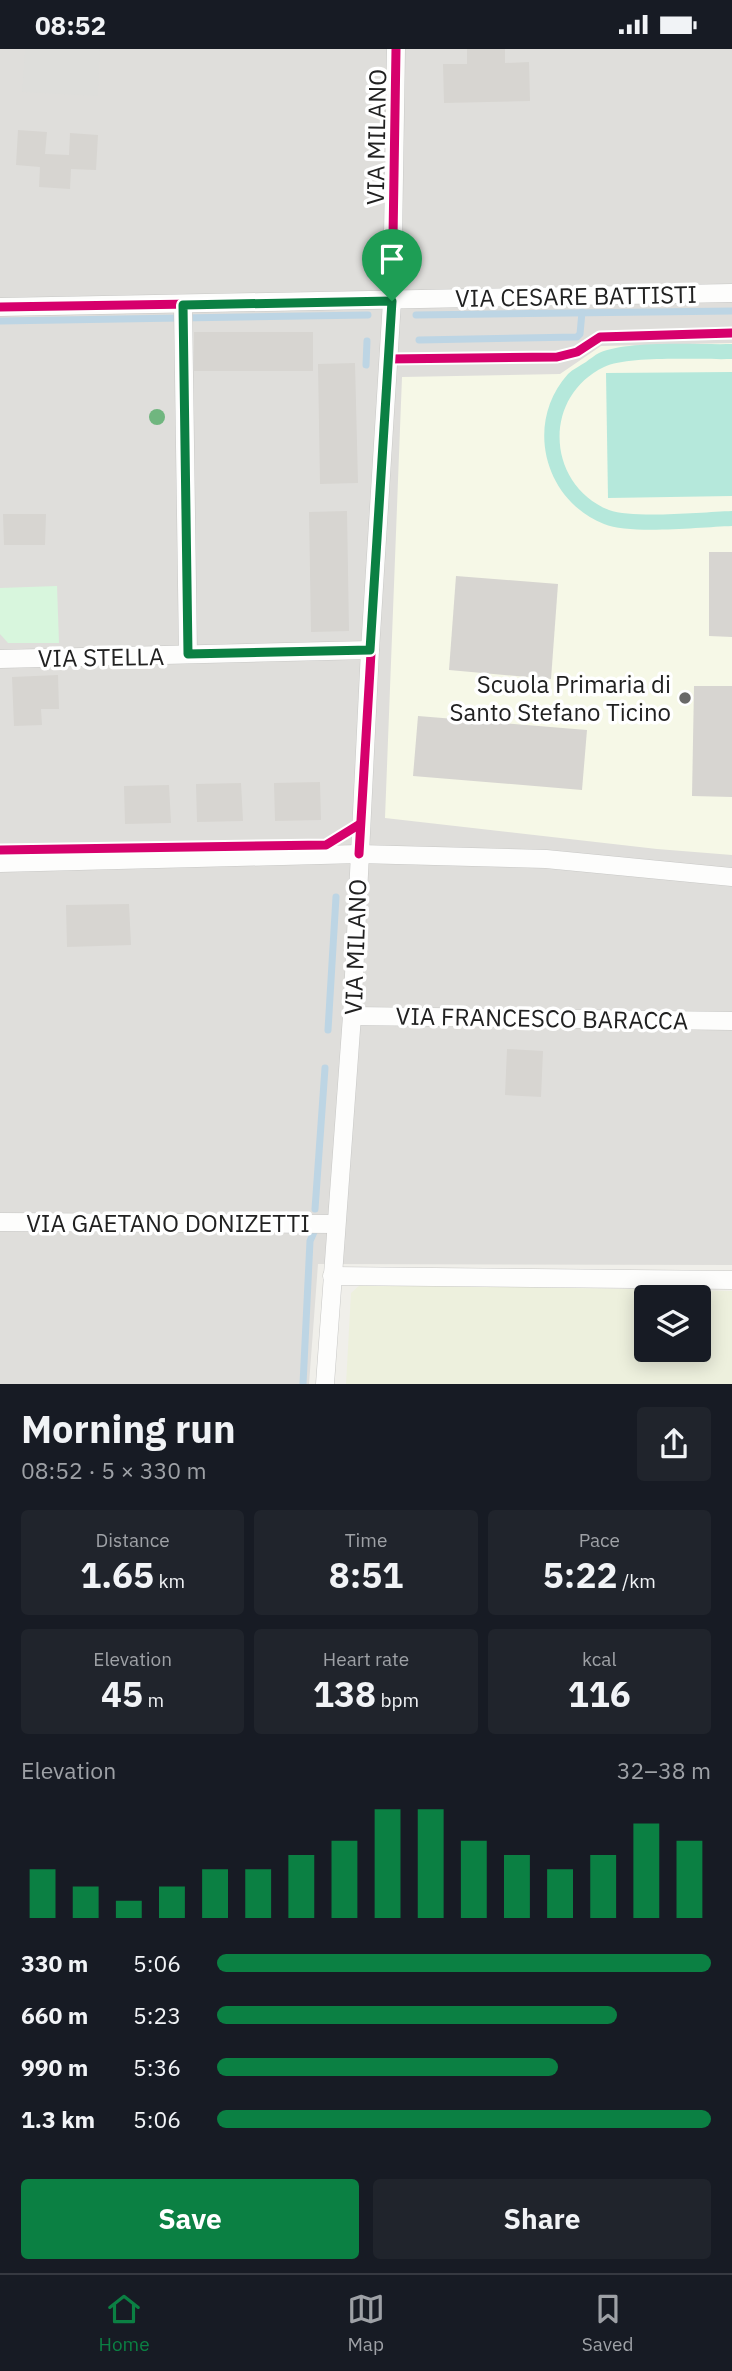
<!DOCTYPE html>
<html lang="en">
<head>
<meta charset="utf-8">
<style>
	:root { --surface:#171b24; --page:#20242c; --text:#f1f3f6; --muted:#9ea1a6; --line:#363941; --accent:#0b8043 }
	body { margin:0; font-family:"IBM Plex Sans",sans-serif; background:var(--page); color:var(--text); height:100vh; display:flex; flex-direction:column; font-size:26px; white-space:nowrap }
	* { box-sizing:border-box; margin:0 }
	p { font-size:23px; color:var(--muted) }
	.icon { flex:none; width:38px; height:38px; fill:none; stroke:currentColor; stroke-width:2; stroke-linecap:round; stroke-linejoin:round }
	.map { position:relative; height:1335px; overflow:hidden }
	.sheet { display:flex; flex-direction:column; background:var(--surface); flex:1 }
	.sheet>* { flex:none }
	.fabs { position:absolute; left:634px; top:1236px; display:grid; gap:14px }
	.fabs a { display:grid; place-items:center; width:77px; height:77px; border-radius:7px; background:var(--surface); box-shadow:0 4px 18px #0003; font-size:35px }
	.pin { position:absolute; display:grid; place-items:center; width:60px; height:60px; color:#fff; margin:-72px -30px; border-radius:50% 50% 50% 0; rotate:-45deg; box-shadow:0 0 7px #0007 }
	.pin .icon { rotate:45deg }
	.round { display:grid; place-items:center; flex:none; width:74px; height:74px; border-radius:7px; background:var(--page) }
	.overview { display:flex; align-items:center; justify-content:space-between; height:119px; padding:0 21px }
	h1 { font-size:38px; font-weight:800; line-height:52px }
	.metrics { display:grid; grid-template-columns:repeat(3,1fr); gap:10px; height:119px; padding:7px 21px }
	.metrics div { display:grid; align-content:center; border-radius:7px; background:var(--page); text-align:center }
	.metrics b { font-size:35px; font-weight:800 }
	.metrics small { font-size:19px; font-weight:400 }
	.metrics p { font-size:19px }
	.chart { height:196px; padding:14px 21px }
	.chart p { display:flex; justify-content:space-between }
	.chart svg { width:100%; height:126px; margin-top:7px; stroke:var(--accent); stroke-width:6 }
	.action { display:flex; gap:14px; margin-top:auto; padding:14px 21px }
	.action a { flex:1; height:80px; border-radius:7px; background:var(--accent); color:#fff; font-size:28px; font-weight:800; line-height:80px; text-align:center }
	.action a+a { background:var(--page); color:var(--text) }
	ul { padding:0 21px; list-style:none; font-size:23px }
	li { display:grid; grid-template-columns:112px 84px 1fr; align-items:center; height:52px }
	li i { height:18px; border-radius:9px; background:var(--accent) }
	.status { display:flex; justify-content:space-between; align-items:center; height:49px; padding:0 35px; background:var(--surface); direction:ltr }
	.status svg { height:19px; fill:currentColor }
	.tabs { display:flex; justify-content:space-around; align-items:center; height:98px; border-top:2px solid var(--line); background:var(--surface); font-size:19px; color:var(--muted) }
	.tabs a { display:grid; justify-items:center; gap:4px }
	.tabs .on { color:var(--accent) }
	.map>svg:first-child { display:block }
	.residential { fill:#dfdedb }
	.education { fill:#f6f8e7 }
	.farmland { fill:#edf0dd; fill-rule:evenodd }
	.park { fill:#d8f6dd }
	.pitch { fill:#b5e8db }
	.parking { fill:#dededb }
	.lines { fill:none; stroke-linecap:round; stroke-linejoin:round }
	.stream { stroke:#bdd5e4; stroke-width:7 }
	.building { fill:#d7d5d1 }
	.street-casing { stroke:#c8c8c6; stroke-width:19 }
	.street { stroke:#fdfdfc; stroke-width:18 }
	.cycleway-casing { stroke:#fff; stroke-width:13 }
	.cycleway { stroke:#d6006c; stroke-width:9 }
	.tree { fill:#70b67f }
	.route-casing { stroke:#fff; stroke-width:14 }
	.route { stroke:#0b8043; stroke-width:9 }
	.poi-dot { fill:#696967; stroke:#fff; stroke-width:2.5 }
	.labels { text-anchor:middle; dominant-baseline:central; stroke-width:7; stroke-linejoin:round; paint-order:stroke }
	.street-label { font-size:24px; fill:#212121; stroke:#fff }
	.poi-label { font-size:24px; fill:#212121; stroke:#fff; text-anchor:end }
</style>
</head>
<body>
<div class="status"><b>08:52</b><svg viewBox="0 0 49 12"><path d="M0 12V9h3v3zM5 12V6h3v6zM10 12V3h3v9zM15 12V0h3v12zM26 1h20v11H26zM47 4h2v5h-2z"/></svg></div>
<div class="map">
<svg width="732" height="1335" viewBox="0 0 732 1335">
	<rect width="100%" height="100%" fill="#f0efea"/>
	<path class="residential" d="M 0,0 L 732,0 L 732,1216 L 318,1215 L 309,1335 L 0,1335 Z"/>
	<path class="education" d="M 732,294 L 732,806 L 657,800 L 385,769 L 402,328 L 560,325 L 601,297 Z"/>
	<path class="farmland" d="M 361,1235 L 732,1242 L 732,1335 L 346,1335 L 351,1244 ZM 646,1248 L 698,1248 L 698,1300 L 646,1300 Z"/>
	<path class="park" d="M 57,537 L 59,594 L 8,594 L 0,585 L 0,539 Z"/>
	<g class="pitch">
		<path d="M 732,295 L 732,310 C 701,311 630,306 604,318 C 542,348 546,435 609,461 C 634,470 703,463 732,462 L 732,477 C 701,478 630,486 604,475 C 544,451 524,374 568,325 C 573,320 580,317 586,313 C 590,310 595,306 599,304 C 628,291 698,296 732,295 Z"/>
		<path d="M 732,323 L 732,447 L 608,449 L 606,324 Z"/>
	</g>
	<path class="parking" d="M 25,0 L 100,0 L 98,47 L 22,43 Z"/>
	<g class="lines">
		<g class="stream">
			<path d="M 416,266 L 732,262"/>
			<path d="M 0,272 L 368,266"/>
			<path d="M 419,291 L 577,288 L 580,285 L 582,263"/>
			<path d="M 366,316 L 367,292"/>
			<path d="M 328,981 L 336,848"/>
			<path d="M 315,1160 L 325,1019"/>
			<path d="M 303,1335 L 310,1192 L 314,1183"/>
		</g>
	</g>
	<g class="building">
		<path d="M 467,0 L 505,0 L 505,14 L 529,13 L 530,52 L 444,54 L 443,15 L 467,15 Z"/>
		<path d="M 18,81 L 47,83 L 45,105 L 69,106 L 70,84 L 98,86 L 96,121 L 71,120 L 70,140 L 39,138 L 40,118 L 16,116 Z"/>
		<rect x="194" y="283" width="119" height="39"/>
		<path d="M 355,314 L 358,434 L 320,435 L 318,315 Z"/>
		<path d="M 347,462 L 349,582 L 311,583 L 309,463 Z"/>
		<path d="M 3,465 L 46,465 L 45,496 L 4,496 Z"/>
		<path d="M 709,503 L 732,503 L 732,588 L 709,587 Z"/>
		<path d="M 456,527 L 558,535 L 551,630 L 449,621 Z"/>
		<path d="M 58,626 L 59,660 L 41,660 L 42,676 L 14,677 L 12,628 Z"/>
		<path d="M 694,637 L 732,637 L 732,748 L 692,747 Z"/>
		<path d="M 418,667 L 587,681 L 582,741 L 413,727 Z"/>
		<path d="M 320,733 L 321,771 L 275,772 L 274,734 Z"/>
		<path d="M 241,734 L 243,772 L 197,773 L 196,735 Z"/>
		<path d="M 169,736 L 171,774 L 125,775 L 124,737 Z"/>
		<path d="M 129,855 L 131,896 L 67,898 L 66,856 Z"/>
		<path d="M 507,1000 L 543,1002 L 541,1048 L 505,1046 Z"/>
	</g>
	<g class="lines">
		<g class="street-casing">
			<g id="street">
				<path d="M 183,256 L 188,605"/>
				<path d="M 0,258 L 732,244"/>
				<path d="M 0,610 L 370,601"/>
				<path d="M 0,814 L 359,805 L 546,810 L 732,828"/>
				<path d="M 352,967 L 732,972"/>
				<path d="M 0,1173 L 336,1175"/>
				<path d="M 332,1227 L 732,1231"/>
				<path d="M 325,1335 L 352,967 L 370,601 L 392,252 L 396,0"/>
			</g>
		</g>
		<use href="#street" class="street"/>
		<g class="cycleway-casing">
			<g id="cycleway">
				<path d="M 0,258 L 392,252"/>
				<path d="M 388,310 L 557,308 L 577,303 L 600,288 L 732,284"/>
				<path d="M 0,801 L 326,796 L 360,775"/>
				<path d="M 359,805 L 392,252 L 396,0"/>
			</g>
		</g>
		<use href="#cycleway" class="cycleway"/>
	</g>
	<circle class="tree" cx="157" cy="368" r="8"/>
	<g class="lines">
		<g class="route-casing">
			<path id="route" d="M 392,252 L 370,601 L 188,605 L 183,256 Z"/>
		</g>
		<use href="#route" class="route"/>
	</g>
	<circle class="poi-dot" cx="685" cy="649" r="7"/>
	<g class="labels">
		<g class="street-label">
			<text transform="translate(376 88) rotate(-89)">VIA MILANO</text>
			<text transform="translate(576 247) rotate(-1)">VIA CESARE BATTISTI</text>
			<text transform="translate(101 608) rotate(-1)">VIA STELLA</text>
			<text transform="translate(355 898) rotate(-88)">VIA MILANO</text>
			<text transform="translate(542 969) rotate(1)">VIA FRANCESCO BARACCA</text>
			<text x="168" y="1174">VIA GAETANO DONIZETTI</text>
		</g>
		<g class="poi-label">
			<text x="671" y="635">Scuola Primaria di<tspan x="671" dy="28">Santo Stefano Ticino</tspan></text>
		</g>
	</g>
</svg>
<div class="fabs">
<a><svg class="icon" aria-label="layers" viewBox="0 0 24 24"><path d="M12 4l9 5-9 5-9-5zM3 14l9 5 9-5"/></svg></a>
</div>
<div class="pin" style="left:392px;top:252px;background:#1e9e55"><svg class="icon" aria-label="arrive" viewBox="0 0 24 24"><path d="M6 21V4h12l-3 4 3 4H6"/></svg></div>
</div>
<section class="sheet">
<div class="overview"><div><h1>Morning run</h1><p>08:52 · 5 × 330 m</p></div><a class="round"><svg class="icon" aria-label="share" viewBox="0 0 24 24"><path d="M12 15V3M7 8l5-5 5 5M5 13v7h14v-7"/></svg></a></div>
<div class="metrics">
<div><p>Distance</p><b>1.65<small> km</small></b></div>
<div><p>Time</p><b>8:51</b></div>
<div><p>Pace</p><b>5:22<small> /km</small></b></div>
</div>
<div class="metrics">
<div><p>Elevation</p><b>45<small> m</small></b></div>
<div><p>Heart rate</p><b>138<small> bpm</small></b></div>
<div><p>kcal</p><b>116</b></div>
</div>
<div class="chart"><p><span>Elevation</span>32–38 m</p>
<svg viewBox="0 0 160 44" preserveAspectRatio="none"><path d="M5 44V27M15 44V33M25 44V38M35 44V33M45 44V27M55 44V27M65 44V22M75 44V17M85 44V6M95 44V6M105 44V17M115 44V22M125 44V27M135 44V22M145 44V11M155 44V17"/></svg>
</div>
<ul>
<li><b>330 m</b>5:06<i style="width:100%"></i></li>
<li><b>660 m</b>5:23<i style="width:81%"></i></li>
<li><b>990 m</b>5:36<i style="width:69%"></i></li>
<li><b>1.3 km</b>5:06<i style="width:100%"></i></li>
</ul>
<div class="action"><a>Save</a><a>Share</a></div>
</section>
<nav class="tabs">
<a class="on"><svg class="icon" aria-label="home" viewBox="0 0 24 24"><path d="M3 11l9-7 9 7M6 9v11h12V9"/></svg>Home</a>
<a><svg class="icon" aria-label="map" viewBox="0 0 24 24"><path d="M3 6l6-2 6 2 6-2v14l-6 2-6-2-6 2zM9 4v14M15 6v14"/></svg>Map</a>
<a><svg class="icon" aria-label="saved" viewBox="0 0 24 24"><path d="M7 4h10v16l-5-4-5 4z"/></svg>Saved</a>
</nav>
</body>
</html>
